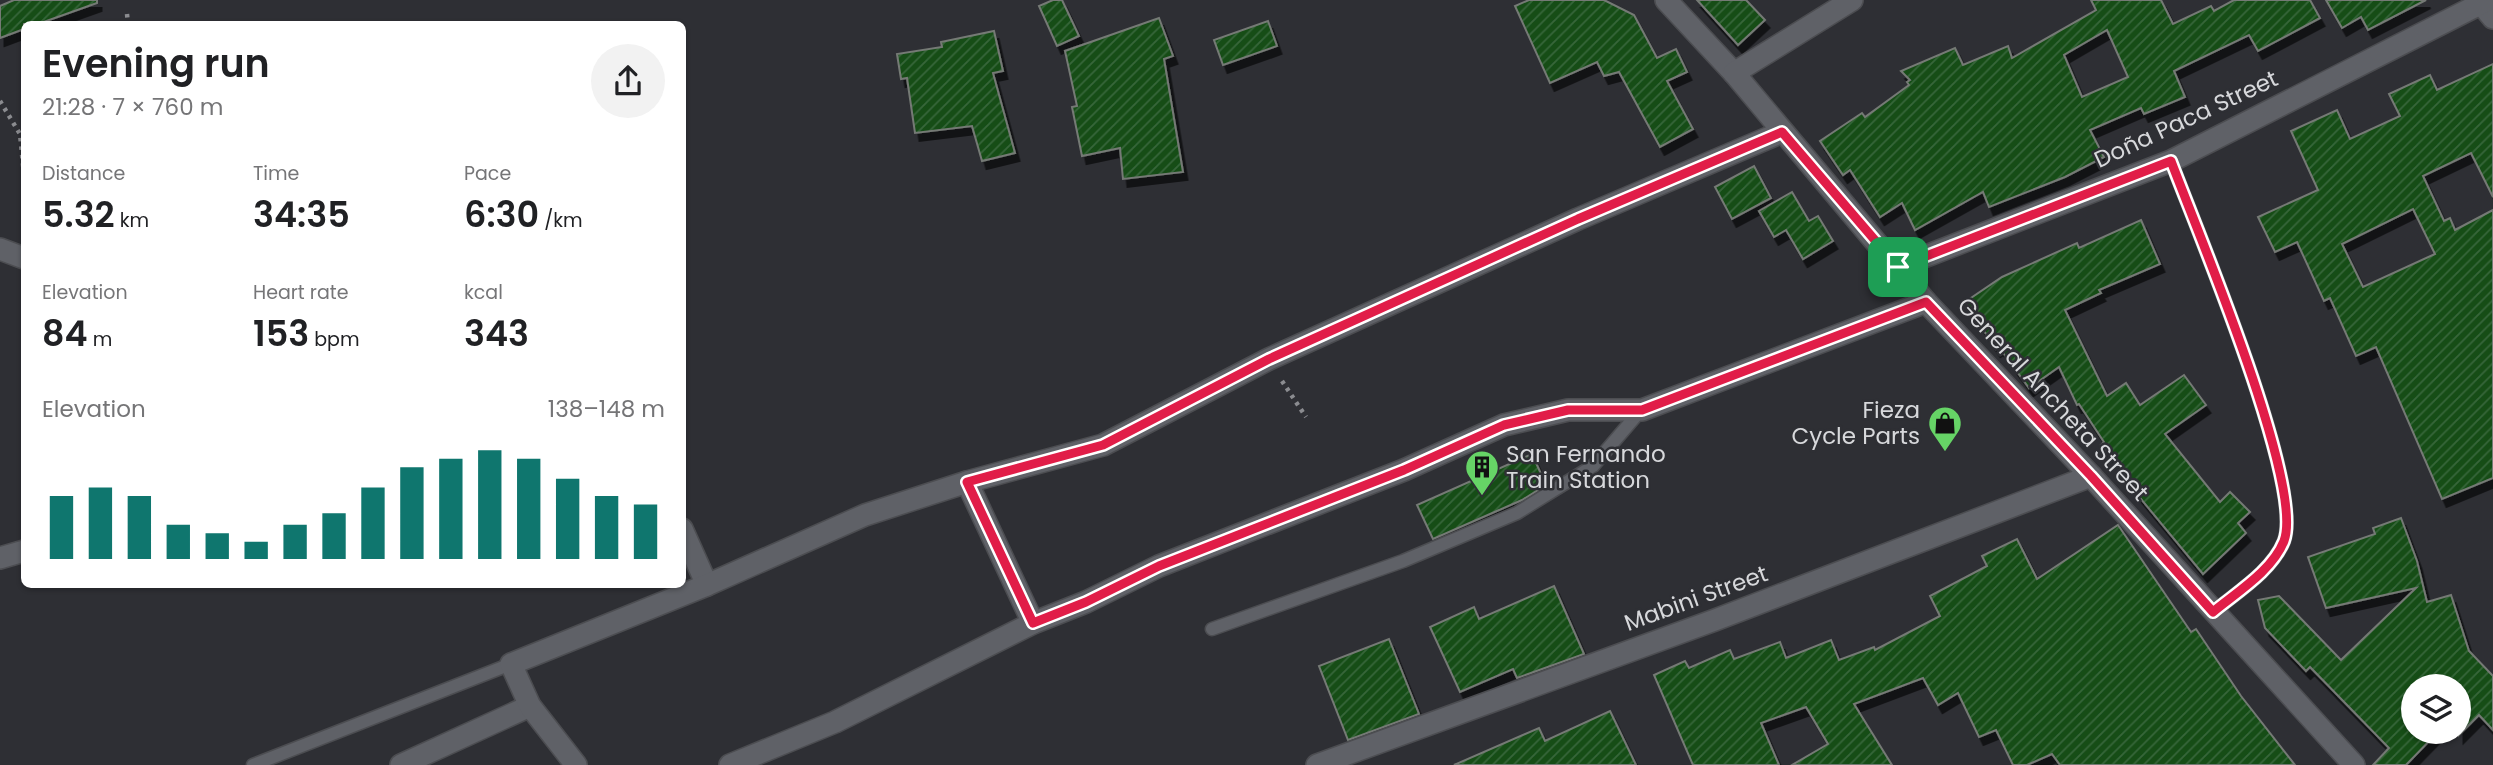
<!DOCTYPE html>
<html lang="en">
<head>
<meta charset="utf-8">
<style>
	:root { --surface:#fff; --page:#f2f2f2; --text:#202124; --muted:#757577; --accent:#0f766e }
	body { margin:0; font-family:Poppins,sans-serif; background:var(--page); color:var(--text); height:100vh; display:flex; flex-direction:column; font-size:26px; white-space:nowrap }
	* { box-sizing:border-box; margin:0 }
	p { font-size:23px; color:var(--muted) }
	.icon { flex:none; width:38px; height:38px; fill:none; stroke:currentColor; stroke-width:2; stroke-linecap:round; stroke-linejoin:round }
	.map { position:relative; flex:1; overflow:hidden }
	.side { position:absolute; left:21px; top:21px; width:665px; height:567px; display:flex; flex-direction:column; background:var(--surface); border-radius:10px; box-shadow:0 2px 5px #0004 }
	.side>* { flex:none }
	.controls { position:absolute; left:2401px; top:674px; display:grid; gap:14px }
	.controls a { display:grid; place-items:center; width:70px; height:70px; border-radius:50%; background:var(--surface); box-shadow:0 2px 5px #0004; font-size:35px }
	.pin { position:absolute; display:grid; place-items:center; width:60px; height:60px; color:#fff; margin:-30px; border-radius:14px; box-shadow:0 4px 10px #0006 }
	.round { display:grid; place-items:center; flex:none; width:74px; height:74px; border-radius:37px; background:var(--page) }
	.headline { display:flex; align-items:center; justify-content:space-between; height:119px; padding:0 21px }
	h1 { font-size:38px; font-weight:600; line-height:52px }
	.figures { display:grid; grid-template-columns:repeat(3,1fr); gap:10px; height:119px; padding:7px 21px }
	.figures div { display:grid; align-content:center }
	.figures b { font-size:35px; font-weight:600 }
	.figures small { font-size:19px; font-weight:400 }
	.figures p { font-size:19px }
	.chart { height:196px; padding:14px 21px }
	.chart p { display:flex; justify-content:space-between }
	.chart svg { width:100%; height:126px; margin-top:7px; stroke:var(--accent); stroke-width:6 }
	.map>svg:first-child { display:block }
	.building { fill:url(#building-hatch); stroke:#757a75; stroke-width:2; fill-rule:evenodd; filter:url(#shadow) }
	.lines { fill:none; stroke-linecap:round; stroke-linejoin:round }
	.lane-casing { stroke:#4c4d51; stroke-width:15 }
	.street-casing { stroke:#4c4d51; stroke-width:24 }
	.secondary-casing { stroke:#4c4d51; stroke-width:24 }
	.path { stroke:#8b8c90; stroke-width:4.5; stroke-dasharray:3.5 5; stroke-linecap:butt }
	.lane { stroke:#5f6167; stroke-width:12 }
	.street { stroke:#5f6167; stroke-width:21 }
	.secondary { stroke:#5f6167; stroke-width:21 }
	.route-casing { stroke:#fff; stroke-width:14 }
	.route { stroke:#e11d48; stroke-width:9 }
	.labels { text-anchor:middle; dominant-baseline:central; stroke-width:5; stroke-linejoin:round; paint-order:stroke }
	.street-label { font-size:23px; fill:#d7d8db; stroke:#2e2f34 }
	.poi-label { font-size:23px; fill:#d7d8db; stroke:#2e2f34; text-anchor:end }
</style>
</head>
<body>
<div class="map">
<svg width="2493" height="765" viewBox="0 0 2493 765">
	<defs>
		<pattern id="building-hatch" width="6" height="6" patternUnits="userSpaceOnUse" patternTransform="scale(1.75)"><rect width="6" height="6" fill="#164d18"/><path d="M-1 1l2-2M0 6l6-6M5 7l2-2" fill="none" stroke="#376639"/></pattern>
		<filter id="shadow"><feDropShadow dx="4.5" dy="8" stdDeviation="0" flood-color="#0009"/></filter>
	</defs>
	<rect width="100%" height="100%" fill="#2e2f34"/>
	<g class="building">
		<path d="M 14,0 L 97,0 L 97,3 L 38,24 L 24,24 L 24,29 L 0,38 L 0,6 Z"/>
		<path d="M 1053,0 L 1062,0 L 1079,36 L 1057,46 L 1039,6 Z"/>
		<path d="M 1529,0 L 1604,0 L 1634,15 L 1657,58 L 1676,49 L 1687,72 L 1667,81 L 1693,129 L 1660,147 L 1619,72 L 1604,76 L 1597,62 L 1550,83 L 1515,6 Z"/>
		<path d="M 1697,0 L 1746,0 L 1765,20 L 1738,45 Z"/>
		<path d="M 2091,0 L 2161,0 L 2173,24 L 2211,6 L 2214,11 L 2234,0 L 2310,0 L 2320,18 L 2258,51 L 2249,35 L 2174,71 L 2185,97 L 2144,114 L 2141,108 L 2090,130 L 2104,157 L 2065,177 L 1989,207 L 1983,192 L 1915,230 L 1902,203 L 1880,217 L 1850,170 L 1843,175 L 1820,141 L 1862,113 L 1865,117 L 1909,85 L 1907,82 L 1910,80 L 1901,71 L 1955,48 L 1963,65 L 2008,46 L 2012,58 L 2096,10 ZM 2107,30 L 2128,77 L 2082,97 L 2064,55 Z"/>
		<path d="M 2326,0 L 2426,0 L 2368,30 L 2361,17 L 2342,28 Z"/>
		<path d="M 1159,18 L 1173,56 L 1164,59 L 1183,172 L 1123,179 L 1120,148 L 1082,156 L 1072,107 L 1077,106 L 1065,51 Z"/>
		<path d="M 1268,21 L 1277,46 L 1223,65 L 1214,40 Z"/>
		<path d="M 994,31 L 1003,71 L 993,73 L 1015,153 L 982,161 L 972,126 L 915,133 L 907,78 L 901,79 L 897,54 L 942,47 L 941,42 Z"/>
		<path d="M 2493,64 L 2493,197 L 2471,153 L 2423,176 L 2444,221 L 2450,218 L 2455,230 L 2493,210 L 2493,478 L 2442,499 L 2376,347 L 2356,356 L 2330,298 L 2324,301 L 2297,242 L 2275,252 L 2258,217 L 2318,190 L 2291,131 L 2337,110 L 2350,139 L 2400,116 L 2389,94 L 2430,75 L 2437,90 ZM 2413,209 L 2435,254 L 2363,287 L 2342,244 Z"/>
		<path d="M 1754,166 L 1771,198 L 1732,219 L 1715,187 Z"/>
		<path d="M 1792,192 L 1809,221 L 1818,216 L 1833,241 L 1803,259 L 1786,230 L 1774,237 L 1759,211 Z"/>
		<path d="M 2141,220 L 2160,264 L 2099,290 L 2101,293 L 2065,310 L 2107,396 L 2126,383 L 2140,405 L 2184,375 L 2206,405 L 2165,434 L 2220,502 L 2230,492 L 2250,512 L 2238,523 L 2246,533 L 2203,574 L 2136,493 L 2140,490 L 2101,445 L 2104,442 L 2079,404 L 2077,405 L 2059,367 L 2029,388 L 1999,347 L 1996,349 L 1965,302 L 2002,277 L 2077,243 L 2079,248 Z"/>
		<path d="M 1532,454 L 1546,485 L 1522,500 L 1433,539 L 1417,505 Z"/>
		<path d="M 2401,518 L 2417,561 L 2427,602 L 2451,595 L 2469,651 L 2493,676 L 2493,730 L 2479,715 L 2459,735 L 2459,686 L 2413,686 L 2413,732 L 2438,732 L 2406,765 L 2373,765 L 2389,748 L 2310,667 L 2306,671 L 2265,628 L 2258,600 L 2279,596 L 2341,660 L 2416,588 L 2326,608 L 2308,557 L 2375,534 L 2373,528 Z"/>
		<path d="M 2118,525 L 2191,632 L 2196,629 L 2241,696 L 2295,765 L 2060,765 L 2052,754 L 2027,765 L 2013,765 L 1996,730 L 1979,737 L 1958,693 L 1938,705 L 1923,678 L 1854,704 L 1892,765 L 1792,765 L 1828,744 L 1806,707 L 1761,723 L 1779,765 L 1693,765 L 1654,675 L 1685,661 L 1689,668 L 1730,650 L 1734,659 L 1780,642 L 1786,658 L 1831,640 L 1839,660 L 1874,647 L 1875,650 L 1940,616 L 1930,596 L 1987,566 L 1982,556 L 2017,539 L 2037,579 Z"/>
		<path d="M 1554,586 L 1584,654 L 1517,678 L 1513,669 L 1460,692 L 1430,627 L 1474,607 L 1479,619 Z"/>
		<path d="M 1389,639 L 1419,714 L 1348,740 L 1319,666 Z"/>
		<path d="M 1610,711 L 1636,765 L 1454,765 L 1539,728 L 1545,741 Z"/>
	</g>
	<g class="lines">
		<g class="lane-casing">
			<g id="lane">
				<path d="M 2171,161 C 2196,228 2305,485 2284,541 C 2272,571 2237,592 2213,612"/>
				<path d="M 1212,629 L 1403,561 L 1517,513 L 1593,466 L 1641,410"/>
				<path d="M 253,765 L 511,664"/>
			</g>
		</g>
		<g class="street-casing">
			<g id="street">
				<path d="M 1666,0 L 1734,73"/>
				<path d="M 2478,0 L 2493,18"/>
				<path d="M 0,249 L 24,258"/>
				<path d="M 967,482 L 1033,623"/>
				<path d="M 682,529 L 707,585"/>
				<path d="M 0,558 L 24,551"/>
				<path d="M 401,765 L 530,706"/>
				<path d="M 576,765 L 530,706 L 511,664 L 707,585 L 865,515 L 967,482 L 1103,445 L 1269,359 L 1578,219 L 1782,132"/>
				<path d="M 730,765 L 835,722 L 1033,623 L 1086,602 L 1159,566 L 1404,470 L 1504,425 L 1568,410 L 1642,410 L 1926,302"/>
			</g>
		</g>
		<g class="secondary-casing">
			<g id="secondary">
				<path d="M 1852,0 L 1734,73 L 1926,302 L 2091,476 L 2354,765"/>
				<path d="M 1898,267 L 2171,161 L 2488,0"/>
				<path d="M 1317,765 L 1715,620 L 2091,476"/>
			</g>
		</g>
		<g class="path">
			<path d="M 127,14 L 128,24"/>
			<path d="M 0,101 L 20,134 L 24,175"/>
			<path d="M 1282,381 L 1306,417"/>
		</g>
		<use href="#lane" class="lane"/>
		<use href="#street" class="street"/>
		<use href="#secondary" class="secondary"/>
	</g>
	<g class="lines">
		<g class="route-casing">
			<path id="route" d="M 1782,132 L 1898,267 L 2171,161 C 2196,228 2305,485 2284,541 C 2272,571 2237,592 2213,612 L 2091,476 L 1926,302 L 1642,410 L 1568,410 L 1504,425 L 1404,470 L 1159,566 L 1086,602 L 1033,623 L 967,482 L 1103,445 L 1269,359 L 1578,219 Z"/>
		</g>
		<use href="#route" class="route"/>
	</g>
	<defs>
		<g id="shop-pin" transform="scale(1.75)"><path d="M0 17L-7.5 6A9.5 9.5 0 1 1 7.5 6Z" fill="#66d466" stroke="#2e2f34"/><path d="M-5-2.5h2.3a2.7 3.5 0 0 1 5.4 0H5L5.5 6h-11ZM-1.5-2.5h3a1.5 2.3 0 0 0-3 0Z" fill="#111"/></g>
		<g id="building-pin" transform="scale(1.75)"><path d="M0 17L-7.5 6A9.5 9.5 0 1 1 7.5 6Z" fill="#66d466" stroke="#2e2f34"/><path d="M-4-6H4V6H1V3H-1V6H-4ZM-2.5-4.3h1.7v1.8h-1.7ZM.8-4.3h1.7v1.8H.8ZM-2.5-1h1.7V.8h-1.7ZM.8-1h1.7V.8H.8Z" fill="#111"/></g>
	</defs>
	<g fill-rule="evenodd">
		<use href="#shop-pin" x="1945" y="423"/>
		<use href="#building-pin" x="1482" y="467"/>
	</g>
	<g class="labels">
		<g class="street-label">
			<text transform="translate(2186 119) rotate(-25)">Doña Paca Street</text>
			<text transform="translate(2053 399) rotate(47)">General Ancheta Street</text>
			<text transform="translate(1696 598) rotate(-20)">Mabini Street</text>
		</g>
		<g class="poi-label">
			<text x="1920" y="410">Fieza<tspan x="1920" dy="26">Cycle Parts</tspan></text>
			<text x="1506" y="454" text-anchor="start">San Fernando<tspan x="1506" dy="26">Train Station</tspan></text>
		</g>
	</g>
</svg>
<div class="controls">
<a><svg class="icon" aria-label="layers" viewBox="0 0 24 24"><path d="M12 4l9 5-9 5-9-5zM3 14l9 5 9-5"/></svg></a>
</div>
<div class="pin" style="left:1898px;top:267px;background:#1e9e55"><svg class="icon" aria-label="arrive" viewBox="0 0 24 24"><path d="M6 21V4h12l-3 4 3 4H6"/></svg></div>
<section class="side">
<div class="headline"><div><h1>Evening run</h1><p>21:28 · 7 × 760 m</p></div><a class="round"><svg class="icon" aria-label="share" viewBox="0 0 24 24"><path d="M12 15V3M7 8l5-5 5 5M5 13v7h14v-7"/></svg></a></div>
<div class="figures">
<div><p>Distance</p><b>5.32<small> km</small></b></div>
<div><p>Time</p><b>34:35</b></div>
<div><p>Pace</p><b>6:30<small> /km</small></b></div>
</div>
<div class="figures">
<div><p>Elevation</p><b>84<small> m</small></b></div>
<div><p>Heart rate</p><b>153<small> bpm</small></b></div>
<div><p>kcal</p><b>343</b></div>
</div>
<div class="chart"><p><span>Elevation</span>138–148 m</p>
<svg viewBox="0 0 160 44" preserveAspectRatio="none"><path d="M5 44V22M15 44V19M25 44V22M35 44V32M45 44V35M55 44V38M65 44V32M75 44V28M85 44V19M95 44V12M105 44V9M115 44V6M125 44V9M135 44V16M145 44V22M155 44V25"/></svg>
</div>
</section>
</div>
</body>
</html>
